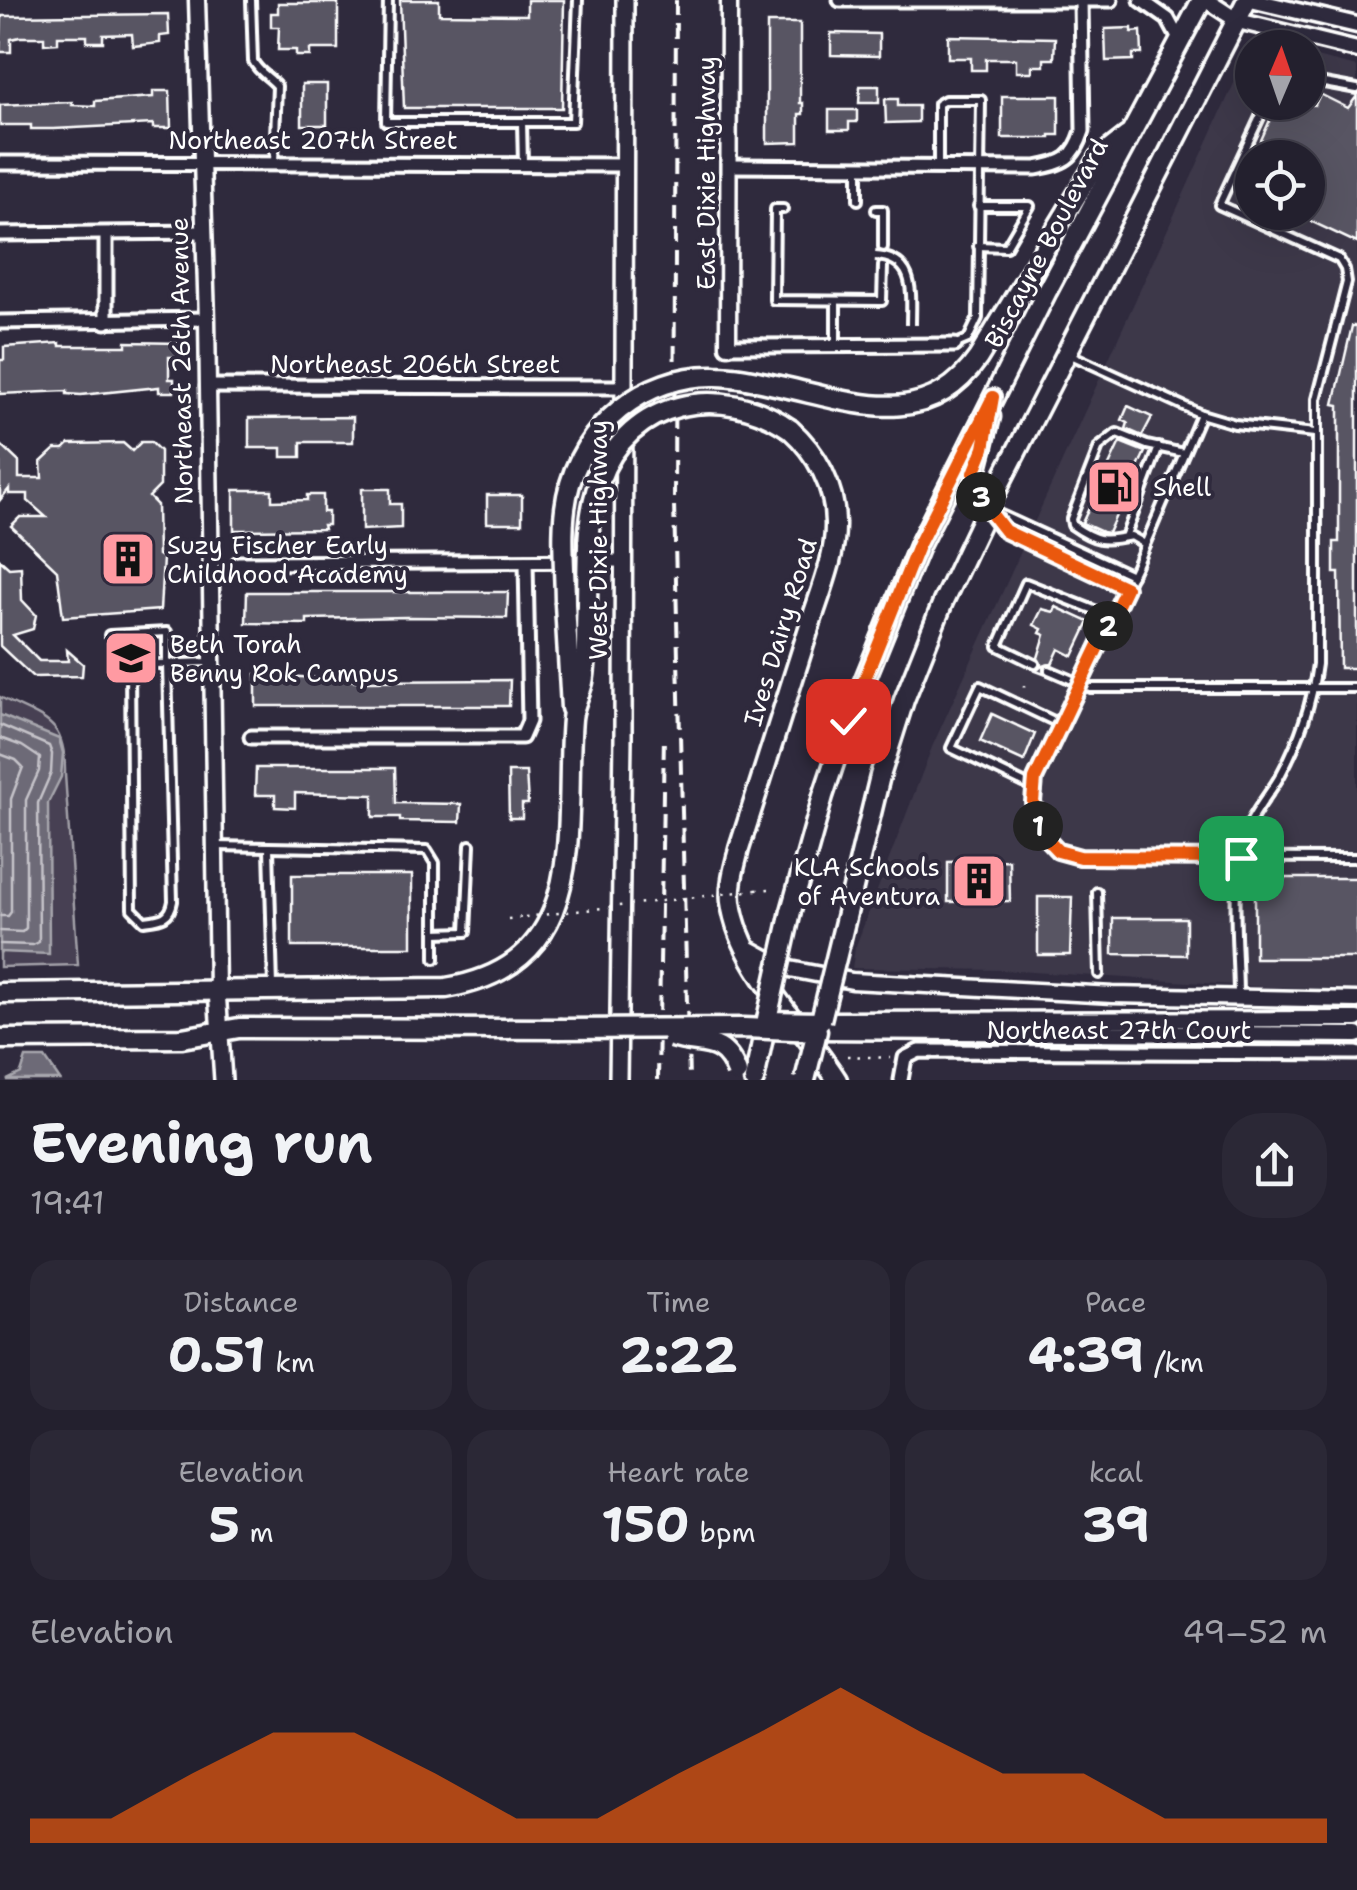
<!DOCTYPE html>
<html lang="en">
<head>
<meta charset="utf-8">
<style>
	:root { --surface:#23202e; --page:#2b2836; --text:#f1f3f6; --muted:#a3a3aa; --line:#403e4a; --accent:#ea580c }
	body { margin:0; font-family:"Shantell Sans",sans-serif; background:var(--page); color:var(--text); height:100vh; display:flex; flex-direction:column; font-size:38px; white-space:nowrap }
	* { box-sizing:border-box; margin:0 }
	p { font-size:32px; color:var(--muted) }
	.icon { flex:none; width:55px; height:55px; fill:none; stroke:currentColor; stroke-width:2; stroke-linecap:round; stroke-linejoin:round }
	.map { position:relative; height:1080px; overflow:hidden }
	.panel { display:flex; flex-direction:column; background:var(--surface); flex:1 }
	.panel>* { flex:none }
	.needle { width:65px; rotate:2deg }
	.fabs { position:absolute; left:1235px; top:30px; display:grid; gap:20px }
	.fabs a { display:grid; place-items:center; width:90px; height:90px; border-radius:50%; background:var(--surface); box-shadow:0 10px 40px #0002,0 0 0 2px var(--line); font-size:50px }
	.pin { position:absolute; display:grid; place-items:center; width:85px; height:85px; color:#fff; margin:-42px; border-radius:20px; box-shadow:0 5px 15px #0006 }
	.km { position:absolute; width:50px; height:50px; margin:-25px; border-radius:50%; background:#222; color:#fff; font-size:28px; line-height:50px; text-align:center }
	.round { display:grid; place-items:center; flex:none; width:105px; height:105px; border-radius:40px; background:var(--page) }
	.summary { display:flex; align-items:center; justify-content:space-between; height:170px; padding:0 30px }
	h1 { font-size:55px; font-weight:700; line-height:75px }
	.figures { display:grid; grid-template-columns:repeat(3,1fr); gap:15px; height:170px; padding:10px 30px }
	.figures div { display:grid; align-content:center; border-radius:25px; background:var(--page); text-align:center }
	.figures b { font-size:50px; font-weight:700 }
	.figures small { font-size:28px; font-weight:400 }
	.figures p { font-size:28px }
	.chart { height:280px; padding:20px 30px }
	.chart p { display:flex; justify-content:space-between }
	.chart svg { width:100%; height:180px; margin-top:10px; fill:var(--accent); opacity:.7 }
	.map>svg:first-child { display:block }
	.built { fill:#3c3749; fill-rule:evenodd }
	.green { fill:#464152; stroke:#a2a0a8; stroke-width:2.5 }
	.water { fill:#6d6a77; stroke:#a7a6ad; stroke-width:2.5 }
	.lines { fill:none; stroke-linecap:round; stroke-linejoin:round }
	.shore { stroke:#c5c3c9; stroke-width:2.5 }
	.building { fill:#595564; stroke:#fff; stroke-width:2.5 }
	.service-casing { stroke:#fff; stroke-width:14 }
	.minor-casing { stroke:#fff; stroke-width:19 }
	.tertiary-casing { stroke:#fff; stroke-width:21 }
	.secondary-casing { stroke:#fff; stroke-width:22 }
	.primary-casing { stroke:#fff; stroke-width:25 }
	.path { stroke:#fff; stroke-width:2.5; stroke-dasharray:2.5 8; stroke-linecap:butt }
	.service { stroke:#2f2a3d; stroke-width:6 }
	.minor { stroke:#2f2a3d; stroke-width:11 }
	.tertiary { stroke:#2f2a3d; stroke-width:14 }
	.secondary { stroke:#2f2a3d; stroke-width:15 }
	.primary { stroke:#2f2a3d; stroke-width:18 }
	.rail { stroke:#fff; stroke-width:4; stroke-dasharray:15 8; stroke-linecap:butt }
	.service-bridge-casing { stroke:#fff; stroke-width:14; stroke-linecap:butt }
	.tertiary-bridge-casing { stroke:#fff; stroke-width:21; stroke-linecap:butt }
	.primary-bridge-casing { stroke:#fff; stroke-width:25; stroke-linecap:butt }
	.path-bridge { stroke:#fff; stroke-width:2.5; stroke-dasharray:2.5 8; stroke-linecap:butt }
	.service-bridge { stroke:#2f2a3d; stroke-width:6 }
	.tertiary-bridge { stroke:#2f2a3d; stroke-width:14 }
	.primary-bridge { stroke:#2f2a3d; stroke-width:18 }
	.route-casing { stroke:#fff; stroke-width:20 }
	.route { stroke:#ea580c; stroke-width:12 }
	.labels { text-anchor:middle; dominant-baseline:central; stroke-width:8; stroke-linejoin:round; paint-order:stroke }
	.street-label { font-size:25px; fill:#fff; stroke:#2f2a3d }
	.poi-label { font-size:25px; fill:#fff; stroke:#2f2a3d; text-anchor:start }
</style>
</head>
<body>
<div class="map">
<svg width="1357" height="1080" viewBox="0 0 1357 1080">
	<rect width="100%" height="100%" fill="#2f2a3d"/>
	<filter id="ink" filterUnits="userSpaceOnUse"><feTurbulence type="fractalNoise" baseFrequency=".01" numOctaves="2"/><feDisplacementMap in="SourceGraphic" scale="20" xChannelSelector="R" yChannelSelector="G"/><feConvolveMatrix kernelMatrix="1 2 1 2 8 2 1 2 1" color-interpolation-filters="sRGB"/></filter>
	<g filter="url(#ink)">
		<path class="built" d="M 1252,53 L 1252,102 L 1308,102 L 1308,55 L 1357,67 L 1357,989 L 1266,987 L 1000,970 L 852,968 L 855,948 L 932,747 L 1246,57 ZM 1252,158 L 1308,158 L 1308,212 L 1252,212 Z"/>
		<path class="green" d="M 0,697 C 44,720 66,718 65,774 L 78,965 L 0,967 Z"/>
		<g class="water">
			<path d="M 0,715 L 59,739 L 63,753 L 61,777 L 48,803 L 49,954 L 0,952 Z"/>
			<path d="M 26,1058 L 45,1058 L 60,1080 L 7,1080 L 21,1073 Z"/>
		</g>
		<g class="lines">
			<g class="shore">
				<path d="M 0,725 L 49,746 L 52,754 L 51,773 L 38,803 L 39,942 L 33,945 L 0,944"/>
				<path d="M 0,738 L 22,746 L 40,758 L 39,771 L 26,800 L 26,928 L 22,932 L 0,931"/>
				<path d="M 0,754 L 16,760 L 23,767 L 11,799 L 11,912 L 8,916 L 0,916"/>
			</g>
		</g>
		<g class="building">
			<path d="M 400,0 L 439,0 L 439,14 L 527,15 L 527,0 L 564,0 L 562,108 L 404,108 Z"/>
			<path d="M 278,3 L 338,3 L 338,49 L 310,49 L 310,56 L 296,56 L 296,50 L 278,50 L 279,27 L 271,27 L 271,13 L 278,13 Z"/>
			<path d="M 168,14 L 169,35 L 160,36 L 160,43 L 133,46 L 132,34 L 103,35 L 103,42 L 87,42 L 87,36 L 58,36 L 58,43 L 44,44 L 44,37 L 20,37 L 11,39 L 11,52 L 0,52 L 2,16 Z"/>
			<path d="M 767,23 L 800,23 L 800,103 L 803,103 L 803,114 L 799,114 L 799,142 L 767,143 Z"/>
			<path d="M 1132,28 L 1132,32 L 1141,31 L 1142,54 L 1133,54 L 1133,60 L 1106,61 L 1105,29 Z"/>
			<path d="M 831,33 L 879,34 L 879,56 L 831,55 Z"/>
			<path d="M 948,36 L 1055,38 L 1054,59 L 1044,59 L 1044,66 L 1032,66 L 1032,72 L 1016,72 L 1016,59 L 986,59 L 986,70 L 971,70 L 971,58 L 948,58 Z"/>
			<rect x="302" y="84" width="25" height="41"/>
			<path d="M 860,86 L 879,86 L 879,103 L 859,103 Z"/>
			<path d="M 153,91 L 170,91 L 171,128 L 153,128 L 153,124 L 54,129 L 31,129 L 31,125 L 0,125 L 0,105 L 72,102 L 72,105 L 95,106 L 95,101 L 153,97 Z"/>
			<path d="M 1320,94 L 1348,108 L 1357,96 L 1357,243 L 1308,220 L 1308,158 L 1253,158 L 1278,102 L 1315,105 Z"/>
			<path d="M 1002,96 L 1059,96 L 1059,135 L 1050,135 L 1050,138 L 1002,138 Z"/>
			<path d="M 885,99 L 898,99 L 898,106 L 918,106 L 918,122 L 886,123 Z"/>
			<path d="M 829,110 L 857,110 L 857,122 L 849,122 L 849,130 L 829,130 Z"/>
			<path d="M 1352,326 L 1357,326 L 1357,668 L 1340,668 L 1339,573 L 1334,573 L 1334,542 L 1339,542 L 1339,405 L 1334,404 Z"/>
			<path d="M 126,342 L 181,343 L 181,357 L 169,357 L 169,379 L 174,379 L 174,392 L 159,392 L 159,387 L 81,395 L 67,394 L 67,391 L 0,394 L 0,360 L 4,360 L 4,347 L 60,343 L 60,346 L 126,346 Z"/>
			<path d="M 1128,406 L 1152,417 L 1142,436 L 1126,429 L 1128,423 L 1122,420 Z"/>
			<path d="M 353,417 L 353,442 L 301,442 L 301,457 L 282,457 L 282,448 L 249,448 L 249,418 Z"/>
			<path d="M 141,442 L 151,442 L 160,451 L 160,486 L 149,497 L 157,505 L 158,555 L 163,558 L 160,610 L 63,617 L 57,570 L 11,526 L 20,517 L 46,517 L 28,501 L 28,494 L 9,494 L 9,489 L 0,500 L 0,444 L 19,462 L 19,478 L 42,478 L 41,462 L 55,449 L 64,449 L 69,444 L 123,443 L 132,451 Z"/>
			<path d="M 1120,442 L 1145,452 L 1108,533 L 1102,532 L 1082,523 Z"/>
			<path d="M 362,489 L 390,489 L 390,504 L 401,504 L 401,528 L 362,530 Z"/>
			<path d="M 234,490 L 272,490 L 272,501 L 307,500 L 307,495 L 323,495 L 323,512 L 328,512 L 328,525 L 323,525 L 324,529 L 234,530 Z"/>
			<rect x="487" y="495" width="35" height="28"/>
			<path d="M 0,560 L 9,568 L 21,567 L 22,600 L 36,615 L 33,629 L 13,635 L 39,661 L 68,661 L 67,650 L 83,664 L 82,676 L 33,677 L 0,646 Z"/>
			<path d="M 247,592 L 508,592 L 507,618 L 407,617 L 307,619 L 307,624 L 246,623 Z"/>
			<path d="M 1056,607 L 1089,622 L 1073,656 L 1059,649 L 1052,664 L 1043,666 L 1044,674 L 1036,671 L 1042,666 L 1038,658 L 1045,635 L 1040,633 L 1042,629 L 1034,625 L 1042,609 L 1054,612 Z"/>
			<path d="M 256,674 L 361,681 L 510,680 L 509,706 L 256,706 Z"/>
			<path d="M 992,714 L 1035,734 L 1024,761 L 980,741 Z"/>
			<path d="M 256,768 L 395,768 L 396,803 L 461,804 L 460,822 L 400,821 L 400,817 L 373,817 L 373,795 L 295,793 L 295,808 L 275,807 L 275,795 L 255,795 Z"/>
			<path d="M 508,772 L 526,772 L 528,804 L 522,804 L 522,818 L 509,818 Z"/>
			<path d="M 1009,860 L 1010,901 L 948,902 L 948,862 Z"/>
			<rect x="292" y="875" width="120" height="72"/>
			<rect x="1255" y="878" width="102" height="80"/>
			<path d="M 1038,897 L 1072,897 L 1070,955 L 1038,955 Z"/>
			<path d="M 1113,918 L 1186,918 L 1186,955 L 1113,954 Z"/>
		</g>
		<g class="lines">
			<g class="service-casing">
				<g id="service">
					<path d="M 251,0 L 253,61 C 259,73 269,76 277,86 L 274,162"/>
					<path d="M 388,0 L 386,122 L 522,122 L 523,164"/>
					<path d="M 1308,80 L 1357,89"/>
					<path d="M 522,122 L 573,122 L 578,0"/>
					<path d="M 938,167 L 938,104 L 945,100 L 981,100 L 978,318 L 968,339 L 956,344"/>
					<path d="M 858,200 L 858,168"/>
					<path d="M 783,209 L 775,209 L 774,300 L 882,301 L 883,266"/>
					<path d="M 876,210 L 883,210 L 883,247"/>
					<path d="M 978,246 L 1006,247 L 1030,206 L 978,206"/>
					<path d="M 836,344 L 836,301"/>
					<path d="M 1071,355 L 1201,414 L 1235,424 L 1315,433"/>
					<path d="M 1201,414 L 1136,566 L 1039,767 C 1027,804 1035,850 1079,857 L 1357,858"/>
					<path d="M 988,509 L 1132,575"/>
					<path d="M 991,513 L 1005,531 L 1126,588"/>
					<path d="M 1125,537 L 1159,447"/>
					<path d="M 1145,544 L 1131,536 C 1104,542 1096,542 1072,525 L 1071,519 L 1099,447 L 1117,433 L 1147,445 L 1184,453"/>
					<path d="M 109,635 L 167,632 L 167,664 L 173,901 C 170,919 160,919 144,921 L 132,909 L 130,665 L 209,662"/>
					<path d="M 1035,664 L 998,646 L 1026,583 L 1112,617"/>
					<path d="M 1049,670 L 1091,688 L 1357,688"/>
					<path d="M 1034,788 L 951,748 L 980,686 L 1060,724"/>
					<path d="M 215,846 L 427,850 L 435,863 L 435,959"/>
					<path d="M 269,848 L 273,987"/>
					<path d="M 1097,892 L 1099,974"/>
					<path d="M 435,933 L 466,932 L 470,845"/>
					<path d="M 1238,997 C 1238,945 1229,884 1245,834 C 1252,813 1271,793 1281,774 C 1300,739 1312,702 1317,664 L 1317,399 L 1347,282 L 1345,269 L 1339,259 L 1219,205 L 1267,102"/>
				</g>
			</g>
			<g class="minor-casing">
				<g id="minor">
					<path d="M 840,0 L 1111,0"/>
					<path d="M 1141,0 L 1168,19 L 1180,41"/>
					<path d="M 0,163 L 625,165"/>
					<path d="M 728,166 L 1036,168 C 1064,163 1074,159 1083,131 L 1081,0"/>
					<path d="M 0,234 L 203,232"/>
					<path d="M 0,322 L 207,319"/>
					<path d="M 106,322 L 106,234"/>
					<path d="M 728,346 L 955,345"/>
					<path d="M 207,386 L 624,387"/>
					<path d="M 238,563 L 623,561"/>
					<path d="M 251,737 L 522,737 L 529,721 L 526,562"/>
					<path d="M 901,1080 L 905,1058 L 919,1051 L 1357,1053"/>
				</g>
			</g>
			<g class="tertiary-casing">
				<g id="tertiary">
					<path d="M 197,0 L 207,319 L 217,990"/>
					<path d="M 1206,0 L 1238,21 L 1357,50"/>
					<path d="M 1251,0 L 1357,25"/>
					<path d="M 728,346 L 729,0"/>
					<path d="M 748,948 L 785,968 L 852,981 L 1113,995 L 1357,1000"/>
					<path d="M 821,1020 L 1357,1019"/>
					<path d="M 817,1031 L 1357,1035"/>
				</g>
			</g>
			<g class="secondary-casing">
				<g id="secondary">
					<path d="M 217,990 L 223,1080"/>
					<path d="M 618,1080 L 623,738 L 625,0"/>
				</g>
			</g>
			<g class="primary-casing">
				<g id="primary">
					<path d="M 784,387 C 856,403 927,431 978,358 L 1100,157 L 1127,136"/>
					<path d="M 790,429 C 817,453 835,487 835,523 C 836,558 819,595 809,628 C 786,702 762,775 739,849 C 735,866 729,884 731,902 C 739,966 803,1026 837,1080"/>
					<path d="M 987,509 L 974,480 L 990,417"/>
					<path d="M 565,604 L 571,708"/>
					<path d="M 791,911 L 823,796 L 848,721 L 919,546 L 1047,291 L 1202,0"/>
					<path d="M 841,938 L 880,776 L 904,700 L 943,602 L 987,509 L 1247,0"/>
					<path d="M 0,993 L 446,988 C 594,964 563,827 572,719 C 573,706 580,694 583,682 C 588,658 585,629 587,605"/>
					<path d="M 0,1039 L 182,1038 L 239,1028 L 559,1029"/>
					<path d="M 754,1080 L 767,1019"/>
				</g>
			</g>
			<g class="path">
				<path d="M 1024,685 L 1024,695"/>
				<path d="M 756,890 L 770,889"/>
				<path d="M 508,919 L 525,917"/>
				<path d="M 847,1056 L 890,1058"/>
			</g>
			<use href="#service" class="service"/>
			<use href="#minor" class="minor"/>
			<use href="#tertiary" class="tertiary"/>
			<use href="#secondary" class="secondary"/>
			<use href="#primary" class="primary"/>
			<g class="rail">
				<path d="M 676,0 L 674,504 L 689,1080"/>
				<path d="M 658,1080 L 664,735"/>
			</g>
			<g class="service-bridge-casing">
				<path id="service-bridge" d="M 875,256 C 917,258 911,294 911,325"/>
			</g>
			<g class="tertiary-bridge-casing">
				<path id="tertiary-bridge" d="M 767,1019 L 821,1020"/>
			</g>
			<g class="primary-bridge-casing">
				<g id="primary-bridge">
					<path d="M 565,604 C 565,569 560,531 567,496 C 581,427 644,374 716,376 C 739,376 761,382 784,387"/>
					<path d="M 587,605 C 588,565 585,520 599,482 C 628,398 723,382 790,429"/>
					<path d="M 767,1019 L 791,911"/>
					<path d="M 821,1020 L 841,938"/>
					<path d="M 559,1029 L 744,1028 L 817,1031 L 805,1080"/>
					<path d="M 672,1037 C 701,1047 723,1035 737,1073"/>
				</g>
			</g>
			<path class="path-bridge" d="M 525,917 L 756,890"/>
			<use href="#service-bridge" class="service-bridge"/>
			<use href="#tertiary-bridge" class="tertiary-bridge"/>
			<use href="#primary-bridge" class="primary-bridge"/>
		</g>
	</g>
	<g class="lines" filter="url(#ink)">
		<g class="route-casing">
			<path id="route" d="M 848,721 L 918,546 L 993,397 L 984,448 L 974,473 L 974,484 L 987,508 L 1005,531 L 1126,588 L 1035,779 L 1033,802 L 1040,832 L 1058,851 L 1080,857 L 1241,858"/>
		</g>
		<use href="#route" class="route"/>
	</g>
	<defs>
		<g id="fuel-square" transform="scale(2.875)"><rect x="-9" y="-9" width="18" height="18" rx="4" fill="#ff9aa2" stroke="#2f2a3d"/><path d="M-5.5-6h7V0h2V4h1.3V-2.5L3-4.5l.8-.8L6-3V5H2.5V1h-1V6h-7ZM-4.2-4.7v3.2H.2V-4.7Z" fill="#111"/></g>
		<g id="building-square" transform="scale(2.875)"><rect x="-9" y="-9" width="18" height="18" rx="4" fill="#ff9aa2" stroke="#2f2a3d"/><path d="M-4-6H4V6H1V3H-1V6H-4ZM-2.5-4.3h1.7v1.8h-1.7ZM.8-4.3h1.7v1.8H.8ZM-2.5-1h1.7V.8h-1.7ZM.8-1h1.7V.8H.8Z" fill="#111"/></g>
		<g id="school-square" transform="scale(2.875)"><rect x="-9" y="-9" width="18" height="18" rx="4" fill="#ff9aa2" stroke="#2f2a3d"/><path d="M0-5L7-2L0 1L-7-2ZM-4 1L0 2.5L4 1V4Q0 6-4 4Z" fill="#111"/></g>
	</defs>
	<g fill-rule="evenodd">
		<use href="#fuel-square" x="1114" y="487"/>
		<use href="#building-square" x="128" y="559"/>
		<use href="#school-square" x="131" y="658"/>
		<use href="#building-square" x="979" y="881"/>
	</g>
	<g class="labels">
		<g class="street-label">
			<text x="313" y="140">Northeast 207th Street</text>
			<text transform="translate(706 173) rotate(-90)">East Dixie Highway</text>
			<text transform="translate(1046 243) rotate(-62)">Biscayne Boulevard</text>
			<text transform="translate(181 361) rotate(-91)">Northeast 26th Avenue</text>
			<text x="415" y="364">Northeast 206th Street</text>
			<text transform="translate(598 540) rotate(-90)">West Dixie Highway</text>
			<text transform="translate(780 632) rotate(-73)">Ives Dairy Road</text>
			<text x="1119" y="1030">Northeast 27th Court</text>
		</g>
		<g class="poi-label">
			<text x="1153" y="487">Shell</text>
			<text x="167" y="545">Suzy Fischer Early<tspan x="167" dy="29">Childhood Academy</tspan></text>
			<text x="170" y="644">Beth Torah<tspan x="170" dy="29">Benny Rok Campus</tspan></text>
			<text x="940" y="867" text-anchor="end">KLA Schools<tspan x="940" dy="29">of Aventura</tspan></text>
		</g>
	</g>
</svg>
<div class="fabs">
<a><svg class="needle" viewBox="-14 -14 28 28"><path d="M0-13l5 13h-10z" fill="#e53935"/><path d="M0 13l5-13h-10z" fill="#a3a3aa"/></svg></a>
<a><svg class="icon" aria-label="locate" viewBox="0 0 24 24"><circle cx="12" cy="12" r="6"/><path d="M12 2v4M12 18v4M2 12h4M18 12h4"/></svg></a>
</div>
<div class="pin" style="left:1241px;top:858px;background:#1e9e55"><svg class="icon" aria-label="arrive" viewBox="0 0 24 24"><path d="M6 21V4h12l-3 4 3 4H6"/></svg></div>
<div class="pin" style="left:848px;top:721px;background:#d93025"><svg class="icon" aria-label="check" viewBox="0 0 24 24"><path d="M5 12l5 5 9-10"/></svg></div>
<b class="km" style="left:1038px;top:826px">1</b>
<b class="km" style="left:1108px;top:626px">2</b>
<b class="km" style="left:981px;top:497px">3</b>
</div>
<section class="panel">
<div class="summary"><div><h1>Evening run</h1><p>19:41</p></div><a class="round"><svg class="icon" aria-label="share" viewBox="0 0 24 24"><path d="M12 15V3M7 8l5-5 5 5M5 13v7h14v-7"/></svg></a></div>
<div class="figures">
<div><p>Distance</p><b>0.51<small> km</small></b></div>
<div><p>Time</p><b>2:22</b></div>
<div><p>Pace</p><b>4:39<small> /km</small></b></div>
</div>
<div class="figures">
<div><p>Elevation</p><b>5<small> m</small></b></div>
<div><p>Heart rate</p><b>150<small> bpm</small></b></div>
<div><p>kcal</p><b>39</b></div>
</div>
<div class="chart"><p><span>Elevation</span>49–52 m</p>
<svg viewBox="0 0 160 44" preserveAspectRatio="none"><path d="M0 44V38L10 38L20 27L30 17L40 17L50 27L60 38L70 38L80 27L90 17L100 6L110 17L120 27L130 27L140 38L150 38L160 38V44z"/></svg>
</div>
</section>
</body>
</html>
